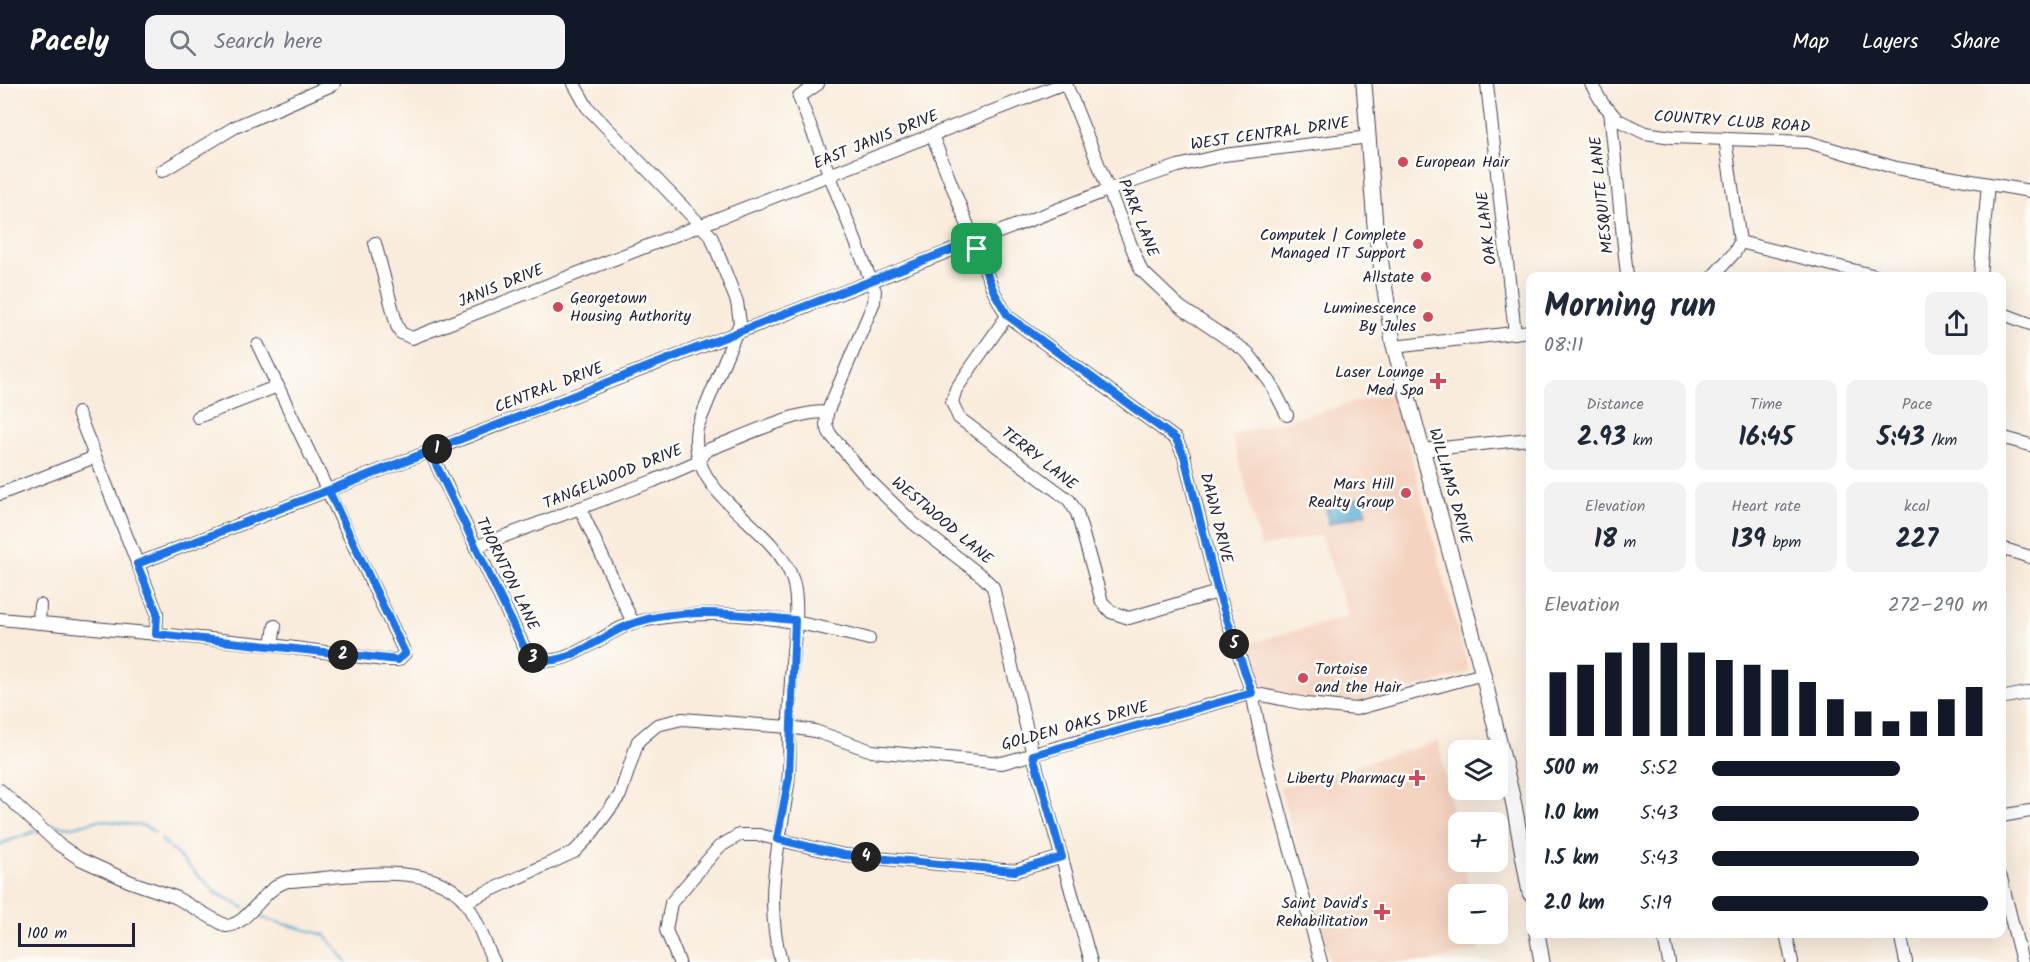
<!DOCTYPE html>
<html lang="en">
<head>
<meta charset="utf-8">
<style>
	:root { --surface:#fff; --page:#f2f2f3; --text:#1f2937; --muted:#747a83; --accent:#111827 }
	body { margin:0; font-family:Kalam,sans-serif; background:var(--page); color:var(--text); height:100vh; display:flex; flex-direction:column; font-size:22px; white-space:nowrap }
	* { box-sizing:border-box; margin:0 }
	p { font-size:20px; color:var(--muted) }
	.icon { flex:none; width:33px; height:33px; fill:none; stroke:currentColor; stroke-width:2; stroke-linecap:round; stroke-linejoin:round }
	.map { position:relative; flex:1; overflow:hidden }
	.panel { position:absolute; left:1526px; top:188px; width:480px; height:666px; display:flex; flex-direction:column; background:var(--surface); border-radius:12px; box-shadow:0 6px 24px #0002 }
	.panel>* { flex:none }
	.controls { position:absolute; left:1448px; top:656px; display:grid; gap:12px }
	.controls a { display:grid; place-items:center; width:60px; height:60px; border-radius:12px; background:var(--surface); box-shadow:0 6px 24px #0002; font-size:30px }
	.scale { position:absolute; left:18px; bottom:15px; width:117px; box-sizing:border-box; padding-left:6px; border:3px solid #22223b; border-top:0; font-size:16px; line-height:21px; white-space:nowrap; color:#22223b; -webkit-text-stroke:4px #fdfcf7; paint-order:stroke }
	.pin { position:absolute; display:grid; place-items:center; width:51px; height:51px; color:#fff; margin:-26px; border-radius:12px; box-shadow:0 3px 9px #0006 }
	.km { position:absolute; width:30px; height:30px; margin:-15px; border-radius:50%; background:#222; color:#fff; font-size:16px; line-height:30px; text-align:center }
	.round { display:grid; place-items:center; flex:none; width:63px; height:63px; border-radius:12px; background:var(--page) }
	.headline { display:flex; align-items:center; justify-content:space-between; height:102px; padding:0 18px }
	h1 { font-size:33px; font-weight:700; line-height:45px }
	.metrics { display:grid; grid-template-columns:repeat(3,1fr); gap:9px; height:102px; padding:6px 18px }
	.metrics div { display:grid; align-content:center; border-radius:12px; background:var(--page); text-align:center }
	.metrics b { font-size:26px; font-weight:700 }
	.metrics small { font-size:16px; font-weight:400 }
	.metrics p { font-size:16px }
	.chart { height:168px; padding:12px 18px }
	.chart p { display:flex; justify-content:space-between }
	.chart svg { width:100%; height:108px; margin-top:6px; stroke:var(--accent); stroke-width:6 }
	ul { padding:0 18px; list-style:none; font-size:20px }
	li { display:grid; grid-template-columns:96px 72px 1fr; align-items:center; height:45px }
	li i { height:15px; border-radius:8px; background:var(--accent) }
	header { display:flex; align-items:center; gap:36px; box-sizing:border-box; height:84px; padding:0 30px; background:var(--accent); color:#fff }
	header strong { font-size:28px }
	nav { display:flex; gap:33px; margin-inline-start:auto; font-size:21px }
	.search { width:420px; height:54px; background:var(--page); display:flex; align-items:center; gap:15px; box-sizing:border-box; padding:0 21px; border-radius:12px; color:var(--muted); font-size:22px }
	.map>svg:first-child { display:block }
	.built { fill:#f4d3c0 }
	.water { fill:#57aad3; stroke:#3c6687; stroke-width:1.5 }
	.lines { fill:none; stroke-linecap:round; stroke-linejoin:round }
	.stream { stroke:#57aad3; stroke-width:2 }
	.minor-casing { stroke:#424053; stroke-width:14 }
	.major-casing { stroke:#424053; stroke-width:17 }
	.minor { stroke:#fff; stroke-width:12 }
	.major { stroke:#fff; stroke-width:15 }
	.route-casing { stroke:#fff; stroke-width:12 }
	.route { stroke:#1a73e8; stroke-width:8 }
	.poi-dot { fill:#d1495b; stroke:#fdfcf7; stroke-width:2 }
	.labels { text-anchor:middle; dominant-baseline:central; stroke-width:5; stroke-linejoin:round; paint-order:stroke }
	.street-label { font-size:16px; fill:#22223b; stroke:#fdfcf7 }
	.poi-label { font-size:16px; fill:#22223b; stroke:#fdfcf7; text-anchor:end }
</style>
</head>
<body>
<header>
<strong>Pacely</strong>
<div class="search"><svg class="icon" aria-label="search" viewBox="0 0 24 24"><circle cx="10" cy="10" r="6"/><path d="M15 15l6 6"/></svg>Search here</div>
<nav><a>Map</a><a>Layers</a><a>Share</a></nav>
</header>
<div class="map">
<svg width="2030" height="878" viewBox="0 0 2030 878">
	<rect width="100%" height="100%" fill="#fdfcf7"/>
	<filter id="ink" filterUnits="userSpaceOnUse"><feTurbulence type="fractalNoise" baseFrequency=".0167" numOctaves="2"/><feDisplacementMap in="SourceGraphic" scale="12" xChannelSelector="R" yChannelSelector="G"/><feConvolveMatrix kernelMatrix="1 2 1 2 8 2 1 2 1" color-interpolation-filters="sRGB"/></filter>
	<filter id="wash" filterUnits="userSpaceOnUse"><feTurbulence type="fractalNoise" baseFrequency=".008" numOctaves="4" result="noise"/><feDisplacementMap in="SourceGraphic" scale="24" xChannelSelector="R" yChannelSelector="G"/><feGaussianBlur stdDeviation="1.35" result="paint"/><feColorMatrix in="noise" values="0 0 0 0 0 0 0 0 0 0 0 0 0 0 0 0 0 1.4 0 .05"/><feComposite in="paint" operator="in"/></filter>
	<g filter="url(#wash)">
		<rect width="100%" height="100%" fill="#f9ecdc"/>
		<g class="built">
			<path d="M 1394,308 L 1469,588 L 1363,621 L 1291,613 L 1274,608 L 1255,595 L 1246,581 L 1240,561 L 1349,533 L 1321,451 L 1261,463 L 1232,351 Z"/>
			<path d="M 1438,657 L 1458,753 L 1458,777 L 1463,777 L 1470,810 L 1458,810 L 1458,849 L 1478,849 L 1481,865 L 1430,878 L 1330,878 L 1280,704 Z"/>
		</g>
		<path class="water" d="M 1362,413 L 1367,429 L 1329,440 L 1326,423 Z"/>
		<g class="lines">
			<g class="stream">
				<path d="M 50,741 L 73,743 L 99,736 L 144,742 L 155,748"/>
				<path d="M 161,755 L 215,808 L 244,824"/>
				<path d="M 0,760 L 36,747"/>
				<path d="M 255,832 L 325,851 L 347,878"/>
			</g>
		</g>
	</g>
	<g filter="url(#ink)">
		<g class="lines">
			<g class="minor-casing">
				<g id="minor">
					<path d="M 574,0 L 587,23 L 711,152 L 737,218 L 740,239 L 697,344 C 685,413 776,439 793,497 C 800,522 794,553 792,579 C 791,600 789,622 789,643 C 789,664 791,686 787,707 C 778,769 764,814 781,878"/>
					<path d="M 818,0 L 799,13 L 875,207 L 874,218 L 827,329 L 826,341 L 830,350 L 868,395 L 913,439 L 983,493 L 993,503 L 1033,671 L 1091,878"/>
					<path d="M 1066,0 L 1141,186 L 1180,223 L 1247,268 L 1270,298 L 1287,331"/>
					<path d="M 1487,0 L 1515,249"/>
					<path d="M 1591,0 L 1603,20 L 1618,36 L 1645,49 L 1672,53 L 1808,58 L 1896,84 L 2030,107"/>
					<path d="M 1610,27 L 1627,192"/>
					<path d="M 932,51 L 994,208 L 1007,232 L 1176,355 L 1184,372 L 1218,508 L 1252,609 L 1264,668 L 1321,878"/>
					<path d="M 1725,54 L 1740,158"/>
					<path d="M 162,87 L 235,43 L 334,0"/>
					<path d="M 1740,158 L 1876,192"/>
					<path d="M 375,159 L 397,242 L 401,249 L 412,254 L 1062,0"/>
					<path d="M 1713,192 L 1735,168 L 1740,158"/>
					<path d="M 1980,192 L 1988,100"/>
					<path d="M 2001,229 L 2030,240"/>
					<path d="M 1007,232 L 956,305 L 952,318 L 959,334 L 1069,416 L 1077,429 L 1102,518 L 1111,528 L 1129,534 L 1218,508"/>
					<path d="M 1394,263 L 1530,247"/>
					<path d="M 78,329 L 157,529 L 156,550"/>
					<path d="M 198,333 L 278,302"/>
					<path d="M 2001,353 L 2030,361"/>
					<path d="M 1422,366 L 1530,355"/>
					<path d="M 430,367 L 526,567 C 555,598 604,545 637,538 C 717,520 791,535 869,555"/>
					<path d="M 0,410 L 95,373"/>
					<path d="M 580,424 L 633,539"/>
					<path d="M 475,463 L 653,397 L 699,377 L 707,366 C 733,357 803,323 827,329"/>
					<path d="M 2001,464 L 2030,473"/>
					<path d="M 137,480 L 1108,106 L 1178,82 L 1224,71 L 1369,53"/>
					<path d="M 0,535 L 272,561 L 384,576 L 398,576 L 405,569 L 258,261"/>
					<path d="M 39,539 L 40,521"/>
					<path d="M 272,561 L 275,542"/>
					<path d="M 2001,614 L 2030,608"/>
					<path d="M 0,706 L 58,760 L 80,775 L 131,798 L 175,813 L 226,842 C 249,841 262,804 288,797 C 337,795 428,773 464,816 C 477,833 484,859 494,878"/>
					<path d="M 2001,732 L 2030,727"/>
					<path d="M 2001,794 L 2022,878"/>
					<path d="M 465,818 L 574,768 L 589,753 L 620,711 L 638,657 L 657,641 L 682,635 L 789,643 L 815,647 L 872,667 L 1002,679 L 1252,609 L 1306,620 L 1356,625 L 1483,590"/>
					<path d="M 1663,849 L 1669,878"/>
					<path d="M 1786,849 L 1792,878"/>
					<path d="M 1900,849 L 1906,878"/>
					<path d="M 679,878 L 666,846 L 671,819 L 719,763 L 739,751 L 759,751 L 844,771 L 1003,786 L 1015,787 L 1062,773"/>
				</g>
			</g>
			<g class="major-casing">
				<g id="major">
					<path d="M 1364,0 L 1375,141 L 1393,258 L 1483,590 L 1514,721 L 1530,809"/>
					<path d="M 1537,849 L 1542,878"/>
				</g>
			</g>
			<use href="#minor" class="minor"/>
			<use href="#major" class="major"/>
		</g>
	</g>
	<g class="lines" filter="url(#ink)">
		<g class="route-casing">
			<path id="route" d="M 977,165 L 974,157 L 137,480 L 157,529 L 156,550 L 398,576 L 405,569 L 329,407 L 430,368 L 526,567 C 554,597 603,548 634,539 C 685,522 742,531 795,536 L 789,693 L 777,755 L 844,771 L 1003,786 L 1015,787 L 1062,773 L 1033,671 L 1252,609 L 1218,508 L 1184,372 L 1176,355 L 1008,232 L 994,208 L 977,165"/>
		</g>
		<use href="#route" class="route"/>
	</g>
	<g class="poi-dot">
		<circle cx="1403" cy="78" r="6"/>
		<circle cx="1418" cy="160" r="6"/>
		<circle cx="1426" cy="193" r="6"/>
		<circle cx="558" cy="223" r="6"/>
		<circle cx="1428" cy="233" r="6"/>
		<path d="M1435 288h6v6h6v6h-6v6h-6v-6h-6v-6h6z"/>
		<circle cx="1406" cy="409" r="6"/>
		<circle cx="1303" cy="594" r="6"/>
		<path d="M1414 685h6v6h6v6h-6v6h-6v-6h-6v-6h6z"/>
		<path d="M1379 819h6v6h6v6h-6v6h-6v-6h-6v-6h6z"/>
	</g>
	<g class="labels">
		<g class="street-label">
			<text transform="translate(1732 38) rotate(4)">COUNTRY CLUB ROAD</text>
			<text transform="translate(1270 50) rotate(-8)">WEST CENTRAL DRIVE</text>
			<text transform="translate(876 56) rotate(-22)">EAST JANIS DRIVE</text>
			<text transform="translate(1602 111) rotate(-96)">MESQUITE LANE</text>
			<text transform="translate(1138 134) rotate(68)">PARK LANE</text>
			<text transform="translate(1487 144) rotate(-97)">OAK LANE</text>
			<text transform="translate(501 202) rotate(-22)">JANIS DRIVE</text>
			<text transform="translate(549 304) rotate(-21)">CENTRAL DRIVE</text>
			<text transform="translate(1039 375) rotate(38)">TERRY LANE</text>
			<text transform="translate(613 393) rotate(-22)">TANGELWOOD DRIVE</text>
			<text transform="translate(1450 402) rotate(74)">WILLIAMS DRIVE</text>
			<text transform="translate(1216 434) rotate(76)">DAWN DRIVE</text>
			<text transform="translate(942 437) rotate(40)">WESTWOOD LANE</text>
			<text transform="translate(507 490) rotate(64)">THORNTON LANE</text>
			<text transform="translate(1075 642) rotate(-15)">GOLDEN OAKS DRIVE</text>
		</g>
		<g class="poi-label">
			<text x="1415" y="78" text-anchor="start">European Hair</text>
			<text x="1406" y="151">Computek | Complete<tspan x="1406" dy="18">Managed IT Support</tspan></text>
			<text x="1414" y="193">Allstate</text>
			<text x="570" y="214" text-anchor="start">Georgetown<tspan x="570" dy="18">Housing Authority</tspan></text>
			<text x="1416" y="224">Luminescence<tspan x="1416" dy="18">By Jules</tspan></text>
			<text x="1424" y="288">Laser Lounge<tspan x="1424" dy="18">Med Spa</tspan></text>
			<text x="1394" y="400">Mars Hill<tspan x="1394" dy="18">Realty Group</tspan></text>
			<text x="1315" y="585" text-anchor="start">Tortoise<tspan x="1315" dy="18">and the Hair</tspan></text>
			<text x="1405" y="694">Liberty Pharmacy</text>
			<text x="1368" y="819">Saint David's<tspan x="1368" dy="18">Rehabilitation</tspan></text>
		</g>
	</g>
</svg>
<div class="controls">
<a><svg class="icon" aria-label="layers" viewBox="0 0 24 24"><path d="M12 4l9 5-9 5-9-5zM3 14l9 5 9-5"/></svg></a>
<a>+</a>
<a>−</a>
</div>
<div class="scale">100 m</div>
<div class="pin" style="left:977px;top:165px;background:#1e9e55"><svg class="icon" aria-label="arrive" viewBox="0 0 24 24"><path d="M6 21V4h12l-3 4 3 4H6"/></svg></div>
<b class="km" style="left:437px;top:365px">1</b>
<b class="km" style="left:343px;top:571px">2</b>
<b class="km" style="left:533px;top:574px">3</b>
<b class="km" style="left:866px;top:773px">4</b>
<b class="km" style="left:1234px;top:560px">5</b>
<section class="panel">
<div class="headline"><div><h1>Morning run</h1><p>08:11</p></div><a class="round"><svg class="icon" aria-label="share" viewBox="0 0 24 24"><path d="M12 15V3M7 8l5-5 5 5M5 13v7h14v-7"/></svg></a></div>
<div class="metrics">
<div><p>Distance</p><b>2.93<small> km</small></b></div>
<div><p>Time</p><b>16:45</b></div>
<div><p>Pace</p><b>5:43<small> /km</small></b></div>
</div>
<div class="metrics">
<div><p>Elevation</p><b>18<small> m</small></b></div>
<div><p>Heart rate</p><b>139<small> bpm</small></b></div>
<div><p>kcal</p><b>227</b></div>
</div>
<div class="chart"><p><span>Elevation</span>272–290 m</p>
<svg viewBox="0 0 160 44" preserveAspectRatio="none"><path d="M5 44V18M15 44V15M25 44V10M35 44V6M45 44V6M55 44V10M65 44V13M75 44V15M85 44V17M95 44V22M105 44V29M115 44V34M125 44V38M135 44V34M145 44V29M155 44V24"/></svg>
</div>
<ul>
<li><b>500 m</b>5:52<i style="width:68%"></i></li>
<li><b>1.0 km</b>5:43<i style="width:75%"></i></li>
<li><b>1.5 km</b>5:43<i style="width:75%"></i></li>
<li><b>2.0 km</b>5:19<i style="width:100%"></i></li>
</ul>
</section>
</div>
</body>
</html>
